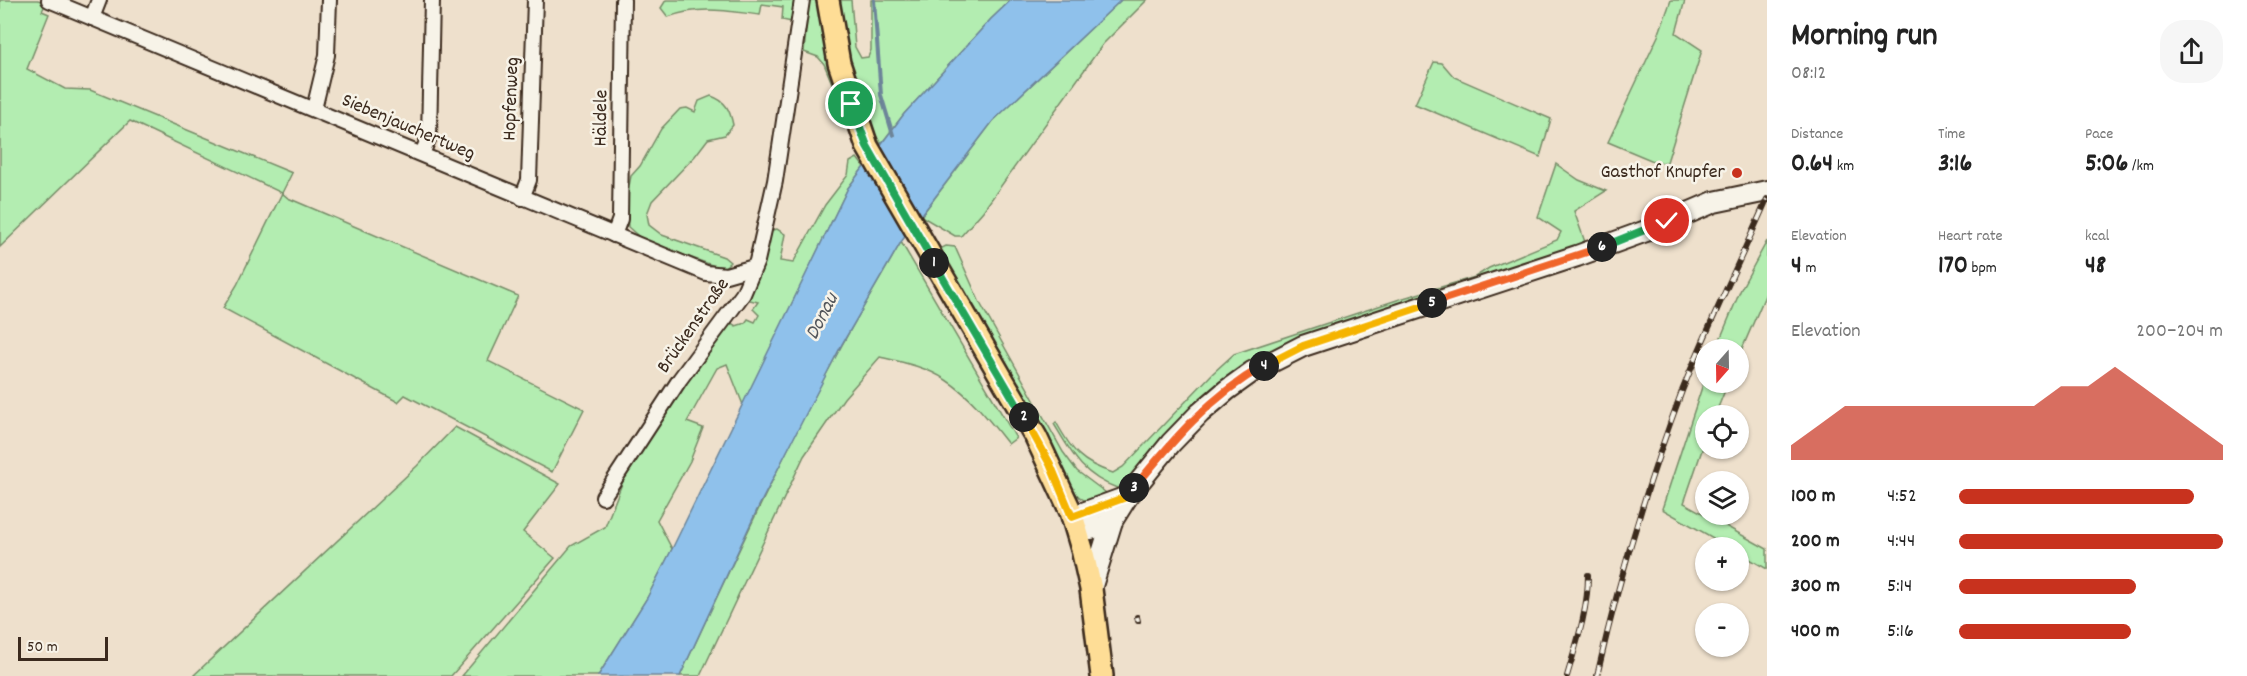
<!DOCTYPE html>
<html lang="en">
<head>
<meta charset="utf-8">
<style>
	:root { --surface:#fff; --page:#f6f6f6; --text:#222; --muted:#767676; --accent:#c8321e }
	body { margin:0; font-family:Dekko,sans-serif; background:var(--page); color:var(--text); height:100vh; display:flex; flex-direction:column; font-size:22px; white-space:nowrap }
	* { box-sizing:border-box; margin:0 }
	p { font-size:20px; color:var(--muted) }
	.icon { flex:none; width:33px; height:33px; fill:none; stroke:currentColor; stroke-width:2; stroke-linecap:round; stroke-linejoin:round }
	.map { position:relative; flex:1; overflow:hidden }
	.panel { display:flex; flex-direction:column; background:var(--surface); width:480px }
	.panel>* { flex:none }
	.needle { width:39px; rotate:200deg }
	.buttons { position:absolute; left:1695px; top:339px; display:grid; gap:12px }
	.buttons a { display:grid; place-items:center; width:54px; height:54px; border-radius:50%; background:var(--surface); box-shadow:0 2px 4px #0004; font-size:30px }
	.scale { position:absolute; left:18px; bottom:15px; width:90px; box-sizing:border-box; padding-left:6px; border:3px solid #3b2a1e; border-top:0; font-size:16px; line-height:21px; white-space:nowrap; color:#3b2a1e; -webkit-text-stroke:4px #f7f3e8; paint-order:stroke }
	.pin { position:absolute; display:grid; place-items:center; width:51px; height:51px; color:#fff; margin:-26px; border:3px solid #fff; border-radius:50%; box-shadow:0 2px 6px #0007 }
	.km { position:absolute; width:30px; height:30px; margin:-15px; border-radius:50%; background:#222; color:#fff; font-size:16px; line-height:30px; text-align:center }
	.round { display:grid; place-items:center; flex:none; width:63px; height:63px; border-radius:24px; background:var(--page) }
	.headline { display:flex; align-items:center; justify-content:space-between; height:102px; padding:0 24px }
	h1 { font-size:33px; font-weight:700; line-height:45px }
	.figures { display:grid; grid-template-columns:repeat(3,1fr); gap:9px; height:102px; padding:6px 24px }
	.figures div { display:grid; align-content:center }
	.figures b { font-size:26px; font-weight:700 }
	.figures small { font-size:16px; font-weight:400 }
	.figures p { font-size:16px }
	.chart { height:168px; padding:12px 24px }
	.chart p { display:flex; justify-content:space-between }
	.chart svg { width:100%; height:108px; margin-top:6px; fill:var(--accent); opacity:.7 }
	ul { padding:0 24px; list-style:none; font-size:20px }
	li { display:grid; grid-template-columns:96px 72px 1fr; align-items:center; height:45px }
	li i { height:15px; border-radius:8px; background:var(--accent) }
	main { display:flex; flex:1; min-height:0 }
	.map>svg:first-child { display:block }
	.green { fill:#b3edb1; stroke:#778c68; stroke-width:1.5 }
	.water { fill:#8fc1eb; stroke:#6d8599; stroke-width:1.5 }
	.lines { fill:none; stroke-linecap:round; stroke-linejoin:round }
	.stream { stroke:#6d8599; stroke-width:4 }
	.street-casing { stroke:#3b2a1e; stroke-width:18 }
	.secondary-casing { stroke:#3b2a1e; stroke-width:24 }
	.primary-casing { stroke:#3b2a1e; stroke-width:26 }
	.street { stroke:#f7f3e8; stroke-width:14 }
	.secondary { stroke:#f7f3e8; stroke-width:20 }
	.primary { stroke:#fedd96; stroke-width:21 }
	.rail-casing { stroke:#3b2a1e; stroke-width:6 }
	.rail { stroke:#f7f3e8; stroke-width:4; stroke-dasharray:11; stroke-linecap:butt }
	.split-1-casing { stroke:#fff; stroke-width:12 }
	.split-2-casing { stroke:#fff; stroke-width:12 }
	.split-3-casing { stroke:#fff; stroke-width:12 }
	.split-4-casing { stroke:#fff; stroke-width:12 }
	.split-5-casing { stroke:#fff; stroke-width:12 }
	.split-6-casing { stroke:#fff; stroke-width:12 }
	.split-7-casing { stroke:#fff; stroke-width:12 }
	.split-1 { stroke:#22a559; stroke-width:8 }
	.split-2 { stroke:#22a559; stroke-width:8 }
	.split-3 { stroke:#f5b400; stroke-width:8 }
	.split-4 { stroke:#f0652b; stroke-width:8 }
	.split-5 { stroke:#f5b400; stroke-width:8 }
	.split-6 { stroke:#f0652b; stroke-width:8 }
	.split-7 { stroke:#22a559; stroke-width:8 }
	.poi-dot { fill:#c8321e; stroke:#f7f3e8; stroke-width:2 }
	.labels { text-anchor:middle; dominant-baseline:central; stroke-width:5; stroke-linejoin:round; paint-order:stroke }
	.street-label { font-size:20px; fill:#3b2a1e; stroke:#f7f3e8 }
	.poi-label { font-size:20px; fill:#3b2a1e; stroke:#f7f3e8; text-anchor:end }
	.water-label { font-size:21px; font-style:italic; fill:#54575c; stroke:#f7f3e8 }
</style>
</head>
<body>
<main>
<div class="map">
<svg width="1767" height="676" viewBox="0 0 1767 676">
	<rect width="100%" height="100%" fill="#eee0cc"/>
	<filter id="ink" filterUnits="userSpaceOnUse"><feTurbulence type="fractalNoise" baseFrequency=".0167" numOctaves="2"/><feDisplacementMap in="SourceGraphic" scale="12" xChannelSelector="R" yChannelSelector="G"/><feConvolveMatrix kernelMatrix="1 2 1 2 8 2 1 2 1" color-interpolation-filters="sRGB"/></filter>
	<g filter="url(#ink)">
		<g class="green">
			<path d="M 0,0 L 38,0 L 46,3 L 42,11 L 49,14 L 27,69 L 65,89 L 90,90 L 292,173 L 282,193 L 288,198 L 518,296 L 488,361 L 584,409 L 552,472 L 405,395 L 398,402 L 223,308 L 237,285 L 282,193 L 130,121 L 0,247 Z"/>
			<path d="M 666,0 L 794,0 L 792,22 L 782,20 L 783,7 L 762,4 L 760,15 C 727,11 700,5 668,17 L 661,8 Z"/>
			<path d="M 809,0 L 820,0 L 854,137 L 824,64 L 818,57 L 804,52 Z"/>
			<path d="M 835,0 L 851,0 L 855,47 L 861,58 L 868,57 L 871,50 L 871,0 L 1011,0 L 991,19 L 904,114 L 881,144 L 868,122 L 846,62 Z"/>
			<path d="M 1121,0 L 1147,0 L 1103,44 L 983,211 L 961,236 L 955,236 L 921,216 L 993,121 Z"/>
			<path d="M 1671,0 L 1685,0 L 1676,33 L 1702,50 L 1667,162 L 1658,163 L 1608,142 L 1658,36 Z"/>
			<path d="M 1434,62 L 1442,63 L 1454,77 L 1551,119 L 1540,157 L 1415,104 Z"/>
			<path d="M 711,96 C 726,101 730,110 733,125 L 725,135 L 708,139 L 695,156 L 652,201 L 647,214 L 649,225 L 662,235 L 724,257 L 730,262 L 723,269 L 644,241 L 628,227 L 626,201 L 631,176 L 640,166 L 661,129 L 680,109 L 687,108 L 695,112 L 699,101 Z"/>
			<path d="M 857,158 L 864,167 L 848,188 L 743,405 L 727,364 L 717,368 L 687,422 L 703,428 L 690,461 L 657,520 L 672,549 L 647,598 L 598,676 L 462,676 L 571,546 L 605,527 L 630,463 L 728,321 L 736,326 L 745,323 L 748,319 L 755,322 L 759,315 L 753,309 L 758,302 L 746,299 L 764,261 L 772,230 L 777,229 L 785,234 L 780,261 L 793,263 L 825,205 L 848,175 L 850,162 Z"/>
			<path d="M 1556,164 L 1579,180 L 1606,191 L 1574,211 L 1585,242 L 1486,279 L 1410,303 L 1400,304 L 1307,338 L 1117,488 C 1082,475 1072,454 1054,424 L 1056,422 C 1072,451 1081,463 1113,473 L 1123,467 L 1213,373 L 1234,354 L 1400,299 L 1475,277 L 1489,268 L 1557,240 L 1561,232 L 1538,217 Z"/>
			<path d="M 1767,241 L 1767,291 L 1739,356 L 1738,350 L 1716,349 L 1741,289 Z"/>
			<path d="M 901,242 L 1016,438 L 1008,444 C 990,421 972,397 946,380 C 927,367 902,362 880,357 L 844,398 L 804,456 L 700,676 L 680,676 C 732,565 783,453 842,345 C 861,310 882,276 901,242 Z"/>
			<path d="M 946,246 L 955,247 L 980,303 L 1063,452 L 1077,471 L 1105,492 L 1105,496 C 1084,505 1082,501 1068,485 L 938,250 Z"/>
			<path d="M 1705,378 L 1706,382 L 1728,383 L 1715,415 L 1706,416 L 1705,441 L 1684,503 L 1767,549 L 1767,569 L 1739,553 L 1738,548 L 1729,547 L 1662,509 Z"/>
			<path d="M 455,427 L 560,484 L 523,532 L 555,558 L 451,676 L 193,676 L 417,466 Z"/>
		</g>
		<path class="water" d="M 1011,0 L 1121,0 L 993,121 L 901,242 L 842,344 L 814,398 L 757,510 L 680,676 L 598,676 L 647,598 L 672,549 L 848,188 L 904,114 L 991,19 Z"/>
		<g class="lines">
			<path class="stream" d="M 874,0 L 881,95 L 893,135"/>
			<g class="street-casing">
				<g id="street">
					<path d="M 49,0 L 706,273 L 726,275 L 754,267"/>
					<path d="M 92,18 L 99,0"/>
					<path d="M 314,109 L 327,55 L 329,0"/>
					<path d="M 422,154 L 429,137 L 432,0"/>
					<path d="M 522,198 L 529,180 L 535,0"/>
					<path d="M 614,235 L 620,219 L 623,0"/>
					<path d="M 603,497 L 680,379 L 743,294 L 757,261 L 775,181 L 802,0"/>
				</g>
			</g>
			<g class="secondary-casing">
				<g id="secondary">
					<path d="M 1072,517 L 1127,497"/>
					<path d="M 1075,527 L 1091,529 L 1106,526 L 1112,521 L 1127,497 L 1171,443 L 1200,413 L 1227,390 L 1252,372 L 1303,346 L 1577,256 L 1646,231 L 1714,202 L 1767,191"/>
					<path d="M 1091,589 L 1112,521"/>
				</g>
			</g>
			<g class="primary-casing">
				<path id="primary" d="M 828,0 L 839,63 L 867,146 L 1036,437 L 1071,512 L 1082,549 L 1091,589 L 1102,676"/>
			</g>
			<use href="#street" class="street"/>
			<use href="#secondary" class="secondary"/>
			<use href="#primary" class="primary"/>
			<g class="rail-casing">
				<g id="rail">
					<path d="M 1137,617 L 1138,621"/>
					<path d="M 1567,676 C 1577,642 1588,610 1588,575"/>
					<path d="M 1597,676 C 1619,579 1647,484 1682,391 C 1708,326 1739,263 1767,199"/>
				</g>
			</g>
			<use href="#rail" class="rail"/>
		</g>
	</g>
	<g class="lines" filter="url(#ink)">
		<g class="split-1-casing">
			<path id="split-1" d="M 851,104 L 867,146 L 934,263"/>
		</g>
		<g class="split-2-casing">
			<path id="split-2" d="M 934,263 L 1024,417"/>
		</g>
		<g class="split-3-casing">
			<path id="split-3" d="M 1024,417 L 1050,464 L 1072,517 L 1126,497 L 1134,488"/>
		</g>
		<g class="split-4-casing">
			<path id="split-4" d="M 1134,488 C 1172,441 1210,396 1264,366"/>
		</g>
		<g class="split-5-casing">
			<path id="split-5" d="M 1264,366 L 1303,346 L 1432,303"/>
		</g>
		<g class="split-6-casing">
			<path id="split-6" d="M 1432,303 L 1602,247"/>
		</g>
		<g class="split-7-casing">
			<path id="split-7" d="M 1602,247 L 1667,221"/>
		</g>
		<use href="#split-1" class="split-1"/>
		<use href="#split-2" class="split-2"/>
		<use href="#split-3" class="split-3"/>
		<use href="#split-4" class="split-4"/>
		<use href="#split-5" class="split-5"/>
		<use href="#split-6" class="split-6"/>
		<use href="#split-7" class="split-7"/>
	</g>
	<circle class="poi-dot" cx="1737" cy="173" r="6"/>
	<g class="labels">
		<g class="street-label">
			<text transform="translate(512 99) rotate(-88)">Hopfenweg</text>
			<text transform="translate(602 118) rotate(-89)">Häldele</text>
			<text transform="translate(408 128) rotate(23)">Siebenjauchertweg</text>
			<text transform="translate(694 326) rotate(-55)">Brückenstraße</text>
		</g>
		<g class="poi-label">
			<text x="1725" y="173">Gasthof Knupfer</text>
		</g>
		<g class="water-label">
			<text transform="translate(823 317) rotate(-63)">Donau</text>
		</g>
	</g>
</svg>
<div class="buttons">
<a><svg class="needle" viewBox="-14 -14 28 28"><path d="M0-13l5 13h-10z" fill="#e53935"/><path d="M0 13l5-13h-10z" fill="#767676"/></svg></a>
<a><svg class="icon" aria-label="locate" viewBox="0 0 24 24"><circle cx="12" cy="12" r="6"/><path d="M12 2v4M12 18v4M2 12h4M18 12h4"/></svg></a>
<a><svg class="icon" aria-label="layers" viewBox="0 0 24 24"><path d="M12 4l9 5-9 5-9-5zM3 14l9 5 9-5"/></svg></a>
<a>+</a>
<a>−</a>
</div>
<div class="scale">50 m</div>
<div class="pin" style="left:851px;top:104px;background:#1e9e55"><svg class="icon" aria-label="arrive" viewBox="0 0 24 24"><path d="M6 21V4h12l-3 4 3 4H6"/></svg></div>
<div class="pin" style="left:1667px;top:221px;background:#d93025"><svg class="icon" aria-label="check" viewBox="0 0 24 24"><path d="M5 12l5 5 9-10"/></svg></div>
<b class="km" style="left:934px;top:263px">1</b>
<b class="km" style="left:1024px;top:417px">2</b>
<b class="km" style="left:1134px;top:488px">3</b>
<b class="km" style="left:1264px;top:366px">4</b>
<b class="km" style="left:1432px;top:303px">5</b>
<b class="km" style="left:1602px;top:247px">6</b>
</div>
<section class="panel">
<div class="headline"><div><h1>Morning run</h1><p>08:12</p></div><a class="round"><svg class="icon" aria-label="share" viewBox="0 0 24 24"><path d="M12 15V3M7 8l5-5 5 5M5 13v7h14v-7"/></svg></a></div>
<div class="figures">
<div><p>Distance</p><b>0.64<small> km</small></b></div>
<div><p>Time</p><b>3:16</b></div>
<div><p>Pace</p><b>5:06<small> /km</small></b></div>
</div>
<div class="figures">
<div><p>Elevation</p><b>4<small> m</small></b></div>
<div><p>Heart rate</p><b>170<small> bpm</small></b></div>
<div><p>kcal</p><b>48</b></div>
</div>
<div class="chart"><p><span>Elevation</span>200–204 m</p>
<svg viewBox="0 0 160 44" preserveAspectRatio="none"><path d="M0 44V38L10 30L20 22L30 22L40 22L50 22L60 22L70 22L80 22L90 22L100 14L110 14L120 6L130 14L140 22L150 30L160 38V44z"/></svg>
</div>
<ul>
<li><b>100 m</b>4:52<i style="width:89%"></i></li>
<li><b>200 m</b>4:44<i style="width:100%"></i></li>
<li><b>300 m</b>5:14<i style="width:67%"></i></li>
<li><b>400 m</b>5:16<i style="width:65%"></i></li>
</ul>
</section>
</main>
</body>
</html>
